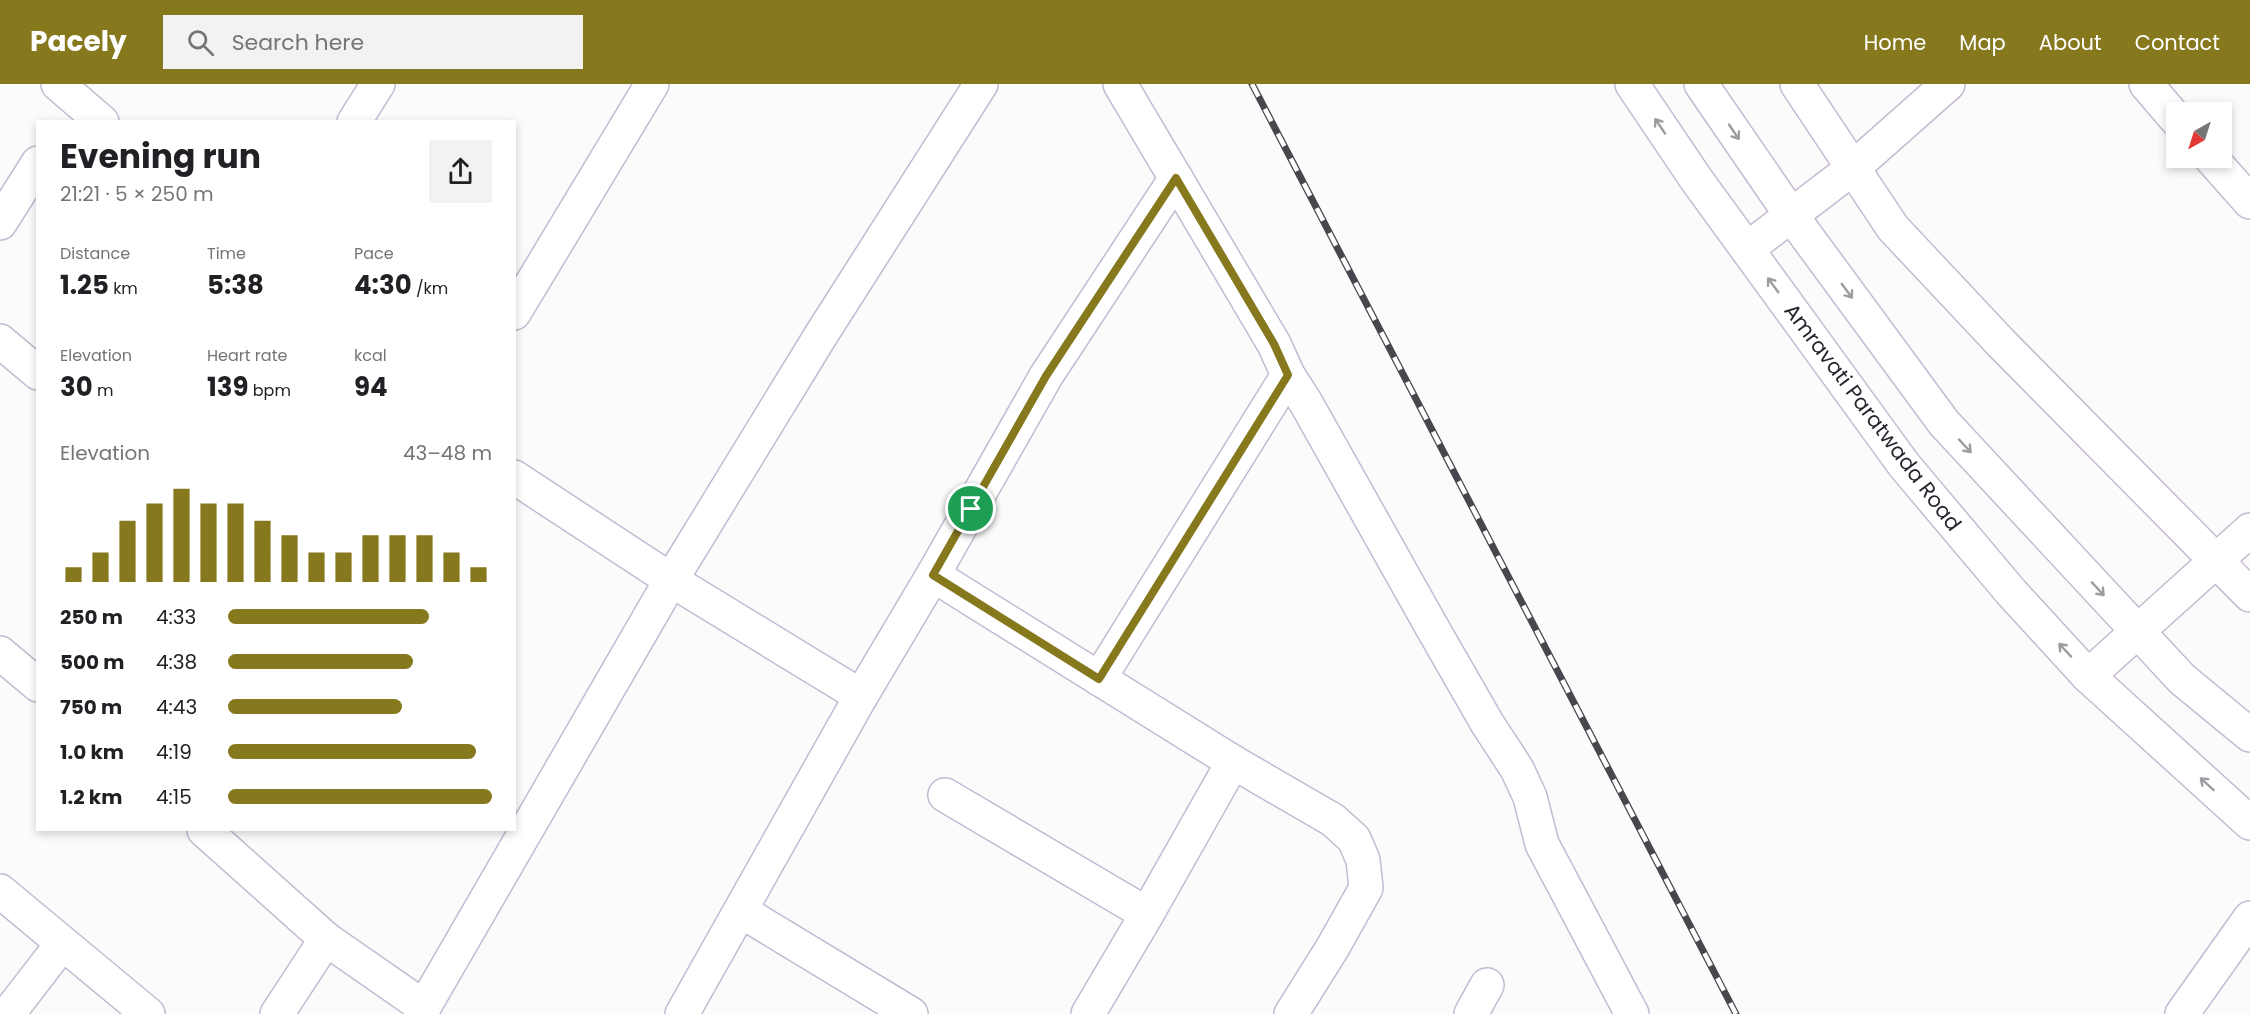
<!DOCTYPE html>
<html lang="en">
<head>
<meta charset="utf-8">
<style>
	:root { --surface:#fff; --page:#f2f2f2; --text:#202124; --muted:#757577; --accent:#86781d }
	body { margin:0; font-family:Poppins,sans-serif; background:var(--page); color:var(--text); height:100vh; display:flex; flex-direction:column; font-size:22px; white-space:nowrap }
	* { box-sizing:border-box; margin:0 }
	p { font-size:20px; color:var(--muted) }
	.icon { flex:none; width:33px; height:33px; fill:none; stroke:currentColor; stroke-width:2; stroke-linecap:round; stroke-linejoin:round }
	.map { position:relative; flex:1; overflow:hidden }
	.drawer { position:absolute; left:36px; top:36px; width:480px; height:711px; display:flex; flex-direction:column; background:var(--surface); border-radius:0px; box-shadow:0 3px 9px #0003 }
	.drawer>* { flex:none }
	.needle { width:39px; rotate:219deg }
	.buttons { position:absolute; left:2166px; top:18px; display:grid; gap:12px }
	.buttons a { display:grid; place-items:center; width:66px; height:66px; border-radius:0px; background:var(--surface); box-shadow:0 3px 9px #0003; font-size:30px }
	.pin { position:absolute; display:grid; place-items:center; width:51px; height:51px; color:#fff; margin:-26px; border:3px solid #fff; border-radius:50%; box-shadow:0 2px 6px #0007 }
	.round { display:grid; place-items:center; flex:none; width:63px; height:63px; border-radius:0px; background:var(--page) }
	.headline { display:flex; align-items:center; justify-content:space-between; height:102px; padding:0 24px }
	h1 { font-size:33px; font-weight:700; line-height:45px }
	.metrics { display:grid; grid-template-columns:repeat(3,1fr); gap:9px; height:102px; padding:6px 24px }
	.metrics div { display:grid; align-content:center }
	.metrics b { font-size:26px; font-weight:700 }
	.metrics small { font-size:16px; font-weight:400 }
	.metrics p { font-size:16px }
	.chart { height:168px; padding:12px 24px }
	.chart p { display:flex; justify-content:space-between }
	.chart svg { width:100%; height:108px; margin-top:6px; stroke:var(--accent); stroke-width:6 }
	ul { padding:0 24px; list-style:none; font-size:20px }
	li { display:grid; grid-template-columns:96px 72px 1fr; align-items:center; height:45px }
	li i { height:15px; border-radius:8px; background:var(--accent) }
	header { display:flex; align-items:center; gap:36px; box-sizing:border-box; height:84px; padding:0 30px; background:var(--accent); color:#fff }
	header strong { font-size:28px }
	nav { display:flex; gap:33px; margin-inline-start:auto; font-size:21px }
	.search { width:420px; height:54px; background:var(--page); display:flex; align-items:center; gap:15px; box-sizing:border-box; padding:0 21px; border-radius:0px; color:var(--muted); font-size:22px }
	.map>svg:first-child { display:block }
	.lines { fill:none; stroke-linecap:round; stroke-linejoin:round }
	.minor-casing { stroke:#c6b9d2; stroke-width:36 }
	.primary-casing { stroke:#c6b9d2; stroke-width:36 }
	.minor { stroke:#fff; stroke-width:33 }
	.primary { stroke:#fff; stroke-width:33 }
	.rail-casing { stroke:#4a464e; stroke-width:7 }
	.rail { stroke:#fff; stroke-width:4.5; stroke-dasharray:14; stroke-linecap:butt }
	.oneway { stroke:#9f9ca1 }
	.route-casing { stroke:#fff; stroke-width:12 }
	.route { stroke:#86781d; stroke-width:8 }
	.labels { text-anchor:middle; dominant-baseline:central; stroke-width:6; stroke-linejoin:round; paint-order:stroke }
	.street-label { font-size:21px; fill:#29242e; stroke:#fff }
</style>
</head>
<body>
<header>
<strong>Pacely</strong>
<div class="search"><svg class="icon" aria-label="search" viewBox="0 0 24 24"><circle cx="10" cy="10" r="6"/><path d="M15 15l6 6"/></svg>Search here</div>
<nav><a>Home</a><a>Map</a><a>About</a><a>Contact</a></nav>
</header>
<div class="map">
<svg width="2250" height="930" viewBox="0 0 2250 930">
	<rect width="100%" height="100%" fill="#fbfbfb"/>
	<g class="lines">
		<g class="minor-casing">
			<g id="minor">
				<path d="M 58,0 L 102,38"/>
				<path d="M 1120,0 L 1274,260 L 1288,291 L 1306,319 L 1433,545 L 1487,639 L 1517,685 L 1530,713 L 1542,760 L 1632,930"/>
				<path d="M 1797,0 L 1893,144 L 2002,260 L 2250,511"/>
				<path d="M 2146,0 L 2176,35"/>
				<path d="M 354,38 L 378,0"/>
				<path d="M 2211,74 L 2250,118"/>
				<path d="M 0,139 L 38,79"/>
				<path d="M 1747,165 L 1853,84 L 1948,0"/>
				<path d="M 514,229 L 652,0"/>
				<path d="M 0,257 L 38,289"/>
				<path d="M 514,393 L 671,496 L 861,612"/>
				<path d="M 933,491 L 1233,678 L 1333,736 L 1354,755 L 1363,776 L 1366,804 L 1333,863 L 1291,930"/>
				<path d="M 0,569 L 38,601"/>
				<path d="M 2088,592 L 2250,446"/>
				<path d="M 1099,595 L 1288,291"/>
				<path d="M 945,711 L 1147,830"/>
				<path d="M 204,746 L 326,855 L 424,923"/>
				<path d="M 0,807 L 148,930"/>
				<path d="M 741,827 L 911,930"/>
				<path d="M 8,930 L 62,860"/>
				<path d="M 277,930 L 326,855"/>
				<path d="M 420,930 L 671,496 L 821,251 L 981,0"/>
				<path d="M 682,930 L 861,612 L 933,491 L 1046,292 L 1176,94"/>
				<path d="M 1088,930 L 1147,830 L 1233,678"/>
				<path d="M 1471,930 L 1487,901"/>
				<path d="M 2182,930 L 2250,834"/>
			</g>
		</g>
		<g class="primary-casing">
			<g id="primary">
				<path d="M 1632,0 L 1696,95 L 1904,381 L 2011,508 L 2088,592 L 2250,739"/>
				<path d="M 1701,0 L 1791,131 L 1944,339 L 2182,595 L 2250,651"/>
			</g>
		</g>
		<use href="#minor" class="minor"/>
		<use href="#primary" class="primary"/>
		<g class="rail-casing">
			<path id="rail" d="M 1252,0 L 1736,930"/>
		</g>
		<use href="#rail" class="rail"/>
	</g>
	<defs><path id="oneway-shaft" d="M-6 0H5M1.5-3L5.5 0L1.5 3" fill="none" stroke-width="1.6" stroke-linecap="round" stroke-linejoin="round" transform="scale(1.5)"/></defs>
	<g class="oneway">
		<use href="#oneway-shaft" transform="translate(1660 42) rotate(-124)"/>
		<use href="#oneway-shaft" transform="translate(1734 48) rotate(56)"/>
		<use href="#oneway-shaft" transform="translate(1773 201) rotate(-126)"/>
		<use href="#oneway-shaft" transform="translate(1847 207) rotate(54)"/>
		<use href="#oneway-shaft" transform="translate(1965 362) rotate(47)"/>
		<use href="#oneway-shaft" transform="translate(2098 505) rotate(47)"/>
		<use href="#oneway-shaft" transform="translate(2065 566) rotate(-133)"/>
		<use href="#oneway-shaft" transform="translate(2207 700) rotate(-138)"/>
	</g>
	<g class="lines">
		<g class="route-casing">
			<path id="route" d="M 1176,94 L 1274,260 L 1288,291 L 1099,595 L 933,491 L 1046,292 Z"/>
		</g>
		<use href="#route" class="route"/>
	</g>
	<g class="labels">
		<g class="street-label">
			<text transform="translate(1873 333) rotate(53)">Amravati Paratwada Road</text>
		</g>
	</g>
</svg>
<div class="buttons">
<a><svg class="needle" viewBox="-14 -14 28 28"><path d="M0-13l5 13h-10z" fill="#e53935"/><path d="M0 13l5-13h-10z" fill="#757577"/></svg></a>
</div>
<div class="pin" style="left:971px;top:425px;background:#1e9e55"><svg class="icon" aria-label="arrive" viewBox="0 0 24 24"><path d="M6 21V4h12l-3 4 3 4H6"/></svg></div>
<section class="drawer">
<div class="headline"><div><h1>Evening run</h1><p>21:21 · 5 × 250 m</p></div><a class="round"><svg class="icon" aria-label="share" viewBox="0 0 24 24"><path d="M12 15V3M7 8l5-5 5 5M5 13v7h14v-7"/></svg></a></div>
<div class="metrics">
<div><p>Distance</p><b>1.25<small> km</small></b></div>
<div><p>Time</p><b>5:38</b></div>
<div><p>Pace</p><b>4:30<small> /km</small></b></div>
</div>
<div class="metrics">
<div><p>Elevation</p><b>30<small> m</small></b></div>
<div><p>Heart rate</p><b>139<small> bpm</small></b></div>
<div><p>kcal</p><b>94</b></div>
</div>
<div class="chart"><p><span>Elevation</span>43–48 m</p>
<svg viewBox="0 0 160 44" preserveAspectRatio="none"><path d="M5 44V38M15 44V32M25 44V19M35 44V12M45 44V6M55 44V12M65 44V12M75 44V19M85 44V25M95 44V32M105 44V32M115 44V25M125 44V25M135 44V25M145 44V32M155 44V38"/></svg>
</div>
<ul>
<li><b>250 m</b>4:33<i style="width:76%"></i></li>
<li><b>500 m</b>4:38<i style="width:70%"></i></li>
<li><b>750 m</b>4:43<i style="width:66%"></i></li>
<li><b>1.0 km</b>4:19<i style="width:94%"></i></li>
<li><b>1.2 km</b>4:15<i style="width:100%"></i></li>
</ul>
</section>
</div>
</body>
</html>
